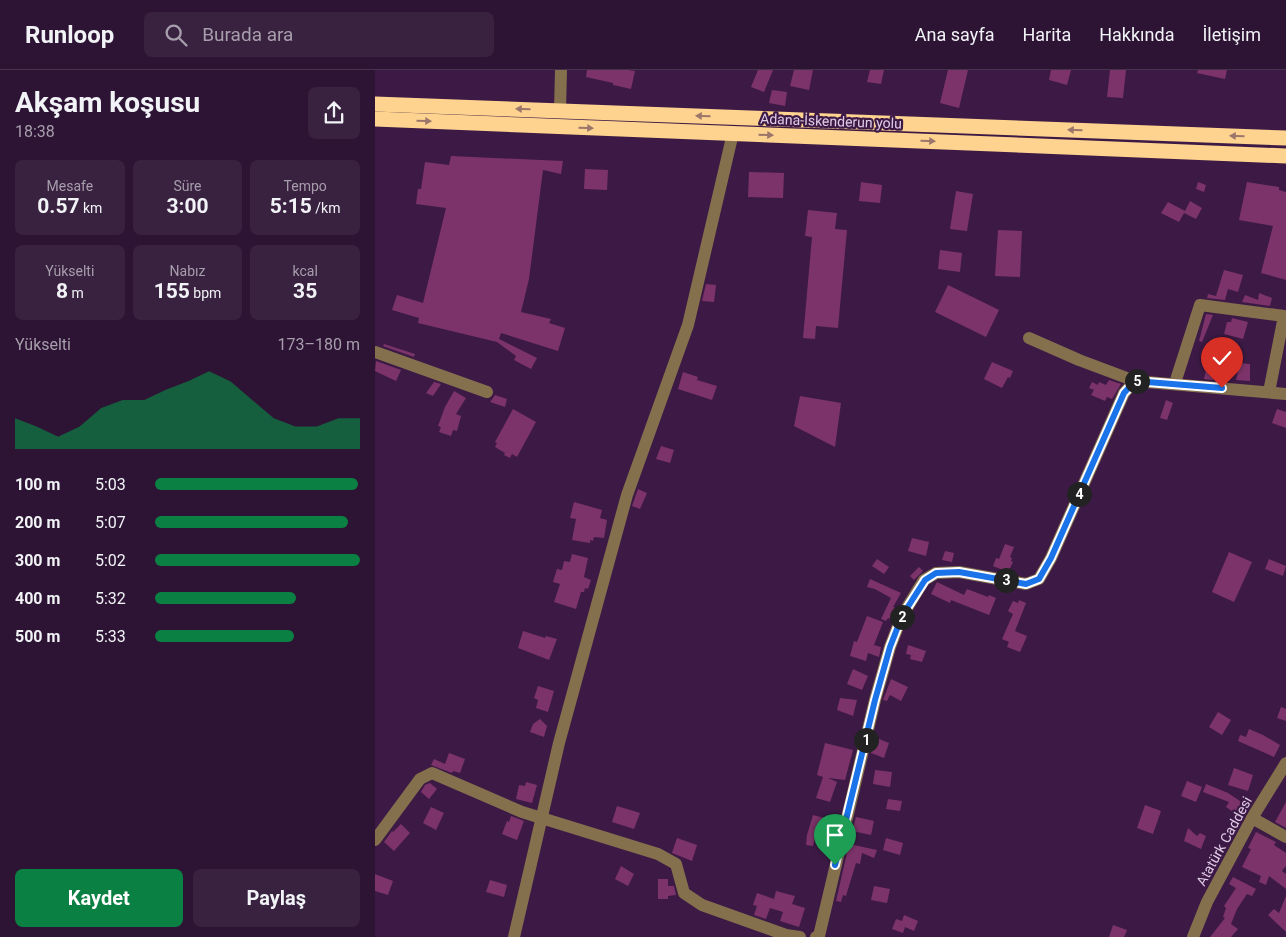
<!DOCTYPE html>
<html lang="tr">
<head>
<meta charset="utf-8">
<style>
	:root { --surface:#2d1434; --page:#392140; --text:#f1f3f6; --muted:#a79eac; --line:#48334f; --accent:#0b8043 }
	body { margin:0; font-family:Roboto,sans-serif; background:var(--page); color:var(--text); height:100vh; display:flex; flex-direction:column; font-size:19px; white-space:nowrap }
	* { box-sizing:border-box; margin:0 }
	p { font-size:16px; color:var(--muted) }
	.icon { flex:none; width:28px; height:28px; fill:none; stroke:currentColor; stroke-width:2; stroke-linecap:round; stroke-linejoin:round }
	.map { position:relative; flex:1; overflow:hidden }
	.side { display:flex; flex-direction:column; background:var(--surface); width:375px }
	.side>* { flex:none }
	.pin { position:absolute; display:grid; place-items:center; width:42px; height:42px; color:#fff; margin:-51px -21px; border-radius:50% 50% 50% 0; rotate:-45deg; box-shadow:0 0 5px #0007 }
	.pin .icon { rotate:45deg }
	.km { position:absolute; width:25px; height:25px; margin:-12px; border-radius:50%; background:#222; color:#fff; font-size:14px; line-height:25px; text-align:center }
	.round { display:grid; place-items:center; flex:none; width:52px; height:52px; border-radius:8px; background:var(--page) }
	.overview { display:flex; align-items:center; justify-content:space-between; height:85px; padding:0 15px }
	h1 { font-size:28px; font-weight:700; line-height:38px }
	.figures { display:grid; grid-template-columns:repeat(3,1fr); gap:8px; height:85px; padding:5px 15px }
	.figures div { display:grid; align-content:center; border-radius:8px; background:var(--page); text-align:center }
	.figures b { font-size:21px; font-weight:700 }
	.figures small { font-size:14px; font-weight:400 }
	.figures p { font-size:14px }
	.chart { height:140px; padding:10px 15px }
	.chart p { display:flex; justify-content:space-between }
	.chart svg { width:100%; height:90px; margin-top:5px; fill:var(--accent); opacity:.7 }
	.primary-button { display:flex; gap:10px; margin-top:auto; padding:10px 15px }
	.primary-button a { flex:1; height:58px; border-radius:8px; background:var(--accent); color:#fff; font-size:20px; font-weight:700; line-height:58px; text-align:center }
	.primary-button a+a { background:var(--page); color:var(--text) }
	ul { padding:0 15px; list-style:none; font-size:16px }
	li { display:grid; grid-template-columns:80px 60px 1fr; align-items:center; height:38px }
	li i { height:12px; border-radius:6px; background:var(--accent) }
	header { display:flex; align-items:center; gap:30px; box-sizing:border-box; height:70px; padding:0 25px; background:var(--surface); border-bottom:1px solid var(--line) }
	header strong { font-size:24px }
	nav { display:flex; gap:28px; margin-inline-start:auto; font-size:18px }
	.search { width:350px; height:45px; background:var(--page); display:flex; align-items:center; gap:12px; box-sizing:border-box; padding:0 18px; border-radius:8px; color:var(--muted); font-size:19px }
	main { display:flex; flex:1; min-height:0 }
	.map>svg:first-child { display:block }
	.building { fill:#7c3369 }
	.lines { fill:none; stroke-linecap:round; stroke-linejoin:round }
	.minor { stroke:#85704e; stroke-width:12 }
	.highway { stroke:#fdd38f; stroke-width:15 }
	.oneway { fill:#9c766a }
	.route-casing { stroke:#fff; stroke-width:10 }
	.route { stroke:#1a73e8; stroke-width:6 }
	.labels { text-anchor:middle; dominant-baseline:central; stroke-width:4.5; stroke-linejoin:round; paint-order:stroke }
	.street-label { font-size:14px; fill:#e1cce7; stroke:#3c1a45 }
</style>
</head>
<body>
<header>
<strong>Runloop</strong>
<div class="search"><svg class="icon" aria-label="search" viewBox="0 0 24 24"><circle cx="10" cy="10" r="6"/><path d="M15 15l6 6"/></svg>Burada ara</div>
<nav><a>Ana sayfa</a><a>Harita</a><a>Hakkında</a><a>İletişim</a></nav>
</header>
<main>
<section class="side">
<div class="overview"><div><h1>Akşam koşusu</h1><p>18:38</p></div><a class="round"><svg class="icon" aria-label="share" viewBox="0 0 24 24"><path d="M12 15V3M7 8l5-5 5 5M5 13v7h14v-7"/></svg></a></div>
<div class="figures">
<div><p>Mesafe</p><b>0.57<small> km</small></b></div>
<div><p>Süre</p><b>3:00</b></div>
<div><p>Tempo</p><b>5:15<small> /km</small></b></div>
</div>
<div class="figures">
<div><p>Yükselti</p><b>8<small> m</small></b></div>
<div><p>Nabız</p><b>155<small> bpm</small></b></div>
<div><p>kcal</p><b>35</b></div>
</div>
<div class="chart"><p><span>Yükselti</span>173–180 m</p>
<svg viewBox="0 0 160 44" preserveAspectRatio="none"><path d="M0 44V29L10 33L20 38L30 33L40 24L50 20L60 20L70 15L80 11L90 6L100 11L110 20L120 29L130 33L140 33L150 29L160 29V44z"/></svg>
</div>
<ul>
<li><b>100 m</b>5:03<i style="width:99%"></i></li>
<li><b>200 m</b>5:07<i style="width:94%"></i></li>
<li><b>300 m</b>5:02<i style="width:100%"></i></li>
<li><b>400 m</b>5:32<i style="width:69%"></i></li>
<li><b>500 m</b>5:33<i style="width:68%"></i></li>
</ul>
<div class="primary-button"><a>Kaydet</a><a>Paylaş</a></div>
</section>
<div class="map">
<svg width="911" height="867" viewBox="0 0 911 867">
	<rect width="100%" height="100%" fill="#3c1a45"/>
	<g class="building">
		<path d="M 212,0 L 253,0 L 260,1 L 256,19 L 238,15 L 238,13 L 211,7 Z"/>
		<path d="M 383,0 L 398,0 L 389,22 L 376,17 Z"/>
		<path d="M 419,0 L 438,0 L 434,20 L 415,16 Z"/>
		<path d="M 495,0 L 509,0 L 506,14 L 492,12 Z"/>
		<path d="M 573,0 L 593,0 L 584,38 L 565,33 Z"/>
		<path d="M 676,0 L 696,0 L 692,15 L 674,10 Z"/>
		<path d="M 735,0 L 751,0 L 748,28 L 732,27 Z"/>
		<path d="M 823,0 L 852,0 L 850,9 L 822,3 Z"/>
		<path d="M 397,20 L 412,22 L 410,36 L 394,33 Z"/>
		<path d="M 76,86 L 188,91 L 186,104 L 168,100 L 154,209 L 146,242 L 176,249 L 174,253 L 190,258 L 183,281 L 126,263 L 124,269 L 162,288 L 156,299 L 139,290 L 141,286 L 122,272 L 43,253 L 44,248 L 17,240 L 22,225 L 48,233 L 71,138 L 41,134 L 43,119 L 46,119 L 50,92 L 74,95 Z"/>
		<path d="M 210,99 L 233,100 L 232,120 L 209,119 Z"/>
		<path d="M 374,102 L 409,103 L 408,128 L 373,127 Z"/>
		<path d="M 486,112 L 507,115 L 505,133 L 484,131 Z"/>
		<path d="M 823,112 L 831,115 L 829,122 L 821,119 Z"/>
		<path d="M 872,112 L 904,117 L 904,120 L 911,122 L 911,210 L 886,203 L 898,156 L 864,150 Z"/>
		<path d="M 581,121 L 598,124 L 592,161 L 575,159 Z"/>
		<path d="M 815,131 L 827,138 L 821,149 L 809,143 L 804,152 L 786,143 L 793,132 L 810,141 Z"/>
		<path d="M 433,140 L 462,143 L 460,159 L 472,160 L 463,258 L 441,256 L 440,269 L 428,268 L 437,167 L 430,166 Z"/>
		<path d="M 623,160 L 647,161 L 645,207 L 620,206 Z"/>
		<path d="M 565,180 L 587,183 L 585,202 L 563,199 Z"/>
		<path d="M 849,200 L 868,205 L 863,222 L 853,219 L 850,230 L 832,228 L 833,224 L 841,226 Z"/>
		<path d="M 331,214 L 341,215 L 339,232 L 327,231 Z"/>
		<path d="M 573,215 L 624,240 L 611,267 L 560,242 Z"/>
		<path d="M 884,223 L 897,228 L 895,236 L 867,232 L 870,225 L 883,230 Z"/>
		<path d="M 831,244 L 838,245 L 827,272 L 824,271 Z"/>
		<path d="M 857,248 L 873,252 L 868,269 L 849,264 L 852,252 L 856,252 Z"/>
		<path d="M 9,274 L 40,284 L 39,287 L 8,276 Z"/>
		<path d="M 1,291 L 26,300 L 21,311 L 0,301 Z"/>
		<path d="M 617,292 L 638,301 L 635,308 L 633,307 L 627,318 L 609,309 Z"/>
		<path d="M 865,293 L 875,294 L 875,311 L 861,310 Z"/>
		<path d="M 831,300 L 840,302 L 838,310 L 829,309 Z"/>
		<path d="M 308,302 L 323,307 L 322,310 L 342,316 L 337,330 L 303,319 Z"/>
		<path d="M 734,310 L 746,314 L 737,329 L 732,327 L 730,331 L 716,325 L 719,320 L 714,318 L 717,312 L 723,315 L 724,312 L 731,315 Z"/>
		<path d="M 59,312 L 66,314 L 58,326 L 51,323 Z"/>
		<path d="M 79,321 L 91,328 L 81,344 L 86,346 L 82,361 L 78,360 L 76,366 L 64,362 L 66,357 L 63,356 L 70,337 Z"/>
		<path d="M 120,325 L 132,329 L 130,337 L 115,332 Z"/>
		<path d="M 425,326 L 466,333 L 460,377 L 419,356 Z"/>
		<path d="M 791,330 L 798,333 L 792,350 L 785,348 Z"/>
		<path d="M 138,339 L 161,352 L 142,387 L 137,384 L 135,388 L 129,385 L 130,383 L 120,377 L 122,373 L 120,372 Z"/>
		<path d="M 902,339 L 911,342 L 911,358 L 897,353 Z"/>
		<path d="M 286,376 L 299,380 L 295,393 L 281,389 Z"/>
		<path d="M 263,419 L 272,423 L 265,439 L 257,436 Z"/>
		<path d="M 199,432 L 227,440 L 225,448 L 232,450 L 229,468 L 219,467 L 218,471 L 215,470 L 215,473 L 197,470 L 201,449 L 195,448 Z"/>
		<path d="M 537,468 L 554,472 L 551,486 L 533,481 Z"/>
		<path d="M 630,474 L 639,477 L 635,487 L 637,488 L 636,491 L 638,492 L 633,502 L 618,496 L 621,488 L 624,489 Z"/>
		<path d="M 570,481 L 579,483 L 577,492 L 567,490 Z"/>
		<path d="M 854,482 L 877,492 L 859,532 L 837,522 Z"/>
		<path d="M 197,484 L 213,488 L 209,507 L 216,510 L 213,519 L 210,518 L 209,522 L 206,522 L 201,539 L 179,532 L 185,514 L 178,512 L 182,499 L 187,500 L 189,491 L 195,492 Z"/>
		<path d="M 502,489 L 514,497 L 509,504 L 497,496 Z"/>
		<path d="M 894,489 L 911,496 L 908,506 L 890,499 Z"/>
		<path d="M 544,497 L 548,501 L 539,510 L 535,506 Z"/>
		<path d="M 495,509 L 526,523 L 518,537 L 521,538 L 516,549 L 513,548 L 511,551 L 506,549 L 516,528 L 500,519 L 492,517 Z"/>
		<path d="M 562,512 L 589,525 L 592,519 L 613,527 L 614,525 L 621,528 L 614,545 L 576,530 L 575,533 L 556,524 Z"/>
		<path d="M 644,530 L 651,533 L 640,561 L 652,566 L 645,582 L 632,577 L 634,572 L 627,569 L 638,544 L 633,541 L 638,531 L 643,533 Z"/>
		<path d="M 492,546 L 508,552 L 499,575 L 506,577 L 504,587 L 493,583 L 491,591 L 475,586 L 479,571 L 482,572 Z"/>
		<path d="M 148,561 L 170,568 L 171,566 L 182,569 L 174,590 L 143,578 Z"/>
		<path d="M 533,575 L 551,581 L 547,592 L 535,589 L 536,585 L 531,584 Z"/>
		<path d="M 478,599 L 493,606 L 487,620 L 472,614 Z"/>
		<path d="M 516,609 L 533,617 L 526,631 L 515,625 L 512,631 L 508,630 Z"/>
		<path d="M 163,616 L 179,621 L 173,642 L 161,638 L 163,630 L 159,628 Z"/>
		<path d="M 465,628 L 482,630 L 478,646 L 462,640 Z"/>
		<path d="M 906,637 L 911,639 L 911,651 L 902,648 Z"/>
		<path d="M 843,642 L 856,650 L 847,665 L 834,657 Z"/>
		<path d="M 165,649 L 172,656 L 169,667 L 155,662 L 158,654 Z"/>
		<path d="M 874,659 L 888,665 L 905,675 L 899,687 L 863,671 L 865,665 L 871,667 Z"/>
		<path d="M 499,667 L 514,673 L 509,688 L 496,683 Z"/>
		<path d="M 450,673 L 478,680 L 470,710 L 453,708 L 462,712 L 455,732 L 441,728 L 448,707 L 442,705 Z"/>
		<path d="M 74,683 L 90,689 L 85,703 L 78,701 L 77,703 L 56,695 L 59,689 L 70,694 Z"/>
		<path d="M 859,698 L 878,705 L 873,721 L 853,715 Z"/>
		<path d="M 500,700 L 517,702 L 515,717 L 498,714 Z"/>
		<path d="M 812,711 L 827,717 L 821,732 L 806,726 Z"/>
		<path d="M 151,712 L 162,715 L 157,733 L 141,729 L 144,715 L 150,716 Z"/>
		<path d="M 55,713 L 62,719 L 54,729 L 46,722 L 50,715 Z"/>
		<path d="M 831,714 L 853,723 L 868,733 L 861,744 L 851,737 L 854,732 L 828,722 Z"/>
		<path d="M 513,729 L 527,731 L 525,741 L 511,739 Z"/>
		<path d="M 911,732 L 911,758 L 900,752 Z"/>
		<path d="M 770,735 L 786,741 L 778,764 L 762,758 Z"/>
		<path d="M 242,736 L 265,743 L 259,759 L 237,752 Z"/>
		<path d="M 56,737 L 69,743 L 61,760 L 48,753 Z"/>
		<path d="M 438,745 L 453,749 L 447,766 L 441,764 L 438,776 L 431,775 L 432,765 Z"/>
		<path d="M 136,746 L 149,751 L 142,770 L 127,764 L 132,751 L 134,752 Z"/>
		<path d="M 481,747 L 499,751 L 496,765 L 477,761 Z"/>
		<path d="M 26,754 L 35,763 L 19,781 L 9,772 L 17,761 L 18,762 Z"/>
		<path d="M 813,758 L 822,766 L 825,763 L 831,766 L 826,779 L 809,771 Z"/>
		<path d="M 881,762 L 901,772 L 899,775 L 911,783 L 911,796 L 907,801 L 911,804 L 911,819 L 894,806 L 891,815 L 884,812 L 886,806 L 867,797 L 876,779 L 873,778 Z"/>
		<path d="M 302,768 L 322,775 L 317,791 L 297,783 Z"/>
		<path d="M 511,768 L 528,773 L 525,785 L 508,780 Z"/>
		<path d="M 474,774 L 502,780 L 499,788 L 487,783 L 485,794 L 481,793 L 471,826 L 468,825 L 466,832 L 461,831 Z"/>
		<path d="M 246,796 L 259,804 L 253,816 L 240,809 Z"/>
		<path d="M 0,804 L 18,811 L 13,825 L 0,821 Z"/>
		<path d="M 858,807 L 881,819 L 877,826 L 872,824 L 862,839 L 856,854 L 863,859 L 856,867 L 835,867 L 850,848 L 848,847 L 851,838 L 849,836 L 861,818 L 854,814 Z"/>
		<path d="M 283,809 L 293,809 L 293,816 L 299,816 L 301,825 L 293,826 L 293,829 L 283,829 Z"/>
		<path d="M 115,810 L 132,815 L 129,827 L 111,822 Z"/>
		<path d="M 499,816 L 515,819 L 512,833 L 496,830 Z"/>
		<path d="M 401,821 L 420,826 L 417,834 L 430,838 L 424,857 L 405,851 L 408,842 L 395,838 L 391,849 L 379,845 L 382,836 L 378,835 L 382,823 L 399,829 Z"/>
		<path d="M 911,826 L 911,862 L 893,845 L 899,839 L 904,843 Z"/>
		<path d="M 529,845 L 543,851 L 539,861 L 530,857 L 528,863 L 517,859 L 521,849 L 527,851 Z"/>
		<path d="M 738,855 L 752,860 L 749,867 L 734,867 Z"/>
	</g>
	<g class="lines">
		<g class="minor">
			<path d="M 185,41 L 186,0"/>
			<path d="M 654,268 L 704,290 L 760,311"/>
			<path d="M 0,282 L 112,322"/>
			<path d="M 800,313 L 825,235 L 909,246 L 894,322"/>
			<path d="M 877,748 L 911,767"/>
			<path d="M 0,770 L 45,709 L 57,703 L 147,742 L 283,784 L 301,794 L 309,823 L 327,835 L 411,865 L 425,867"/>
			<path d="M 139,867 L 184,673 L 252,425 L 313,255 L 358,63"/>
			<path d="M 441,867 L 444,866 L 500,630 L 515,577 L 527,546 L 549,510 L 561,503 L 584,502 L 651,514 L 664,509 L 676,488 L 749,323 L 760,311 L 911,324"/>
			<path d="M 818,867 L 832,832 L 877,748 L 911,693"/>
		</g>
		<g class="highway">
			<path d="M 0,34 L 911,68"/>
			<path d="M 0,49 L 911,86"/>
		</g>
	</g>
	<defs><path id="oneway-solid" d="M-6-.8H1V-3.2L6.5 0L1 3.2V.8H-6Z" transform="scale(1.25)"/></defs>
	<g class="oneway">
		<use href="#oneway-solid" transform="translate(148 39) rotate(-178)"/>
		<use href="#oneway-solid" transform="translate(328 46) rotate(-178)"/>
		<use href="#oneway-solid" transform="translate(49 51) rotate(2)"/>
		<use href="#oneway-solid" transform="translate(211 58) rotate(2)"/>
		<use href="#oneway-solid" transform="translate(700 60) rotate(-178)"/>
		<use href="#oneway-solid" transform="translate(391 65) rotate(2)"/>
		<use href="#oneway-solid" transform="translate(862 66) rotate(-178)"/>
		<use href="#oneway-solid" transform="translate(553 71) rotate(2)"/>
	</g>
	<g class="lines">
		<g class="route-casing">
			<path id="route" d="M 460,795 L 500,630 L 515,577 L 527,546 L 550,510 L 561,503 L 584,502 L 651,514 L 664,509 L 676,488 L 749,323 L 760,311 L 847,318"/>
		</g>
		<use href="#route" class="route"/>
	</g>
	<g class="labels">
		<g class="street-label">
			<text transform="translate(456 51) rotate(2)">Adana-İskenderun yolu</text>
			<text transform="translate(849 771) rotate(-61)">Atatürk Caddesi</text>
		</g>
	</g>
</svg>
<div class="pin" style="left:460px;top:795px;background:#1e9e55"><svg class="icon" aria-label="arrive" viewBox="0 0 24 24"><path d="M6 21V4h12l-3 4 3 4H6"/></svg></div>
<div class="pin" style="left:847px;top:318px;background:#d93025"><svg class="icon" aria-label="check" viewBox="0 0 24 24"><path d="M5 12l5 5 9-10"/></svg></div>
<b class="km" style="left:491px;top:670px">1</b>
<b class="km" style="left:527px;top:547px">2</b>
<b class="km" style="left:631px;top:510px">3</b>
<b class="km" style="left:704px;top:424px">4</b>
<b class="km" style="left:762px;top:311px">5</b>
</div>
</main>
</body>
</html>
